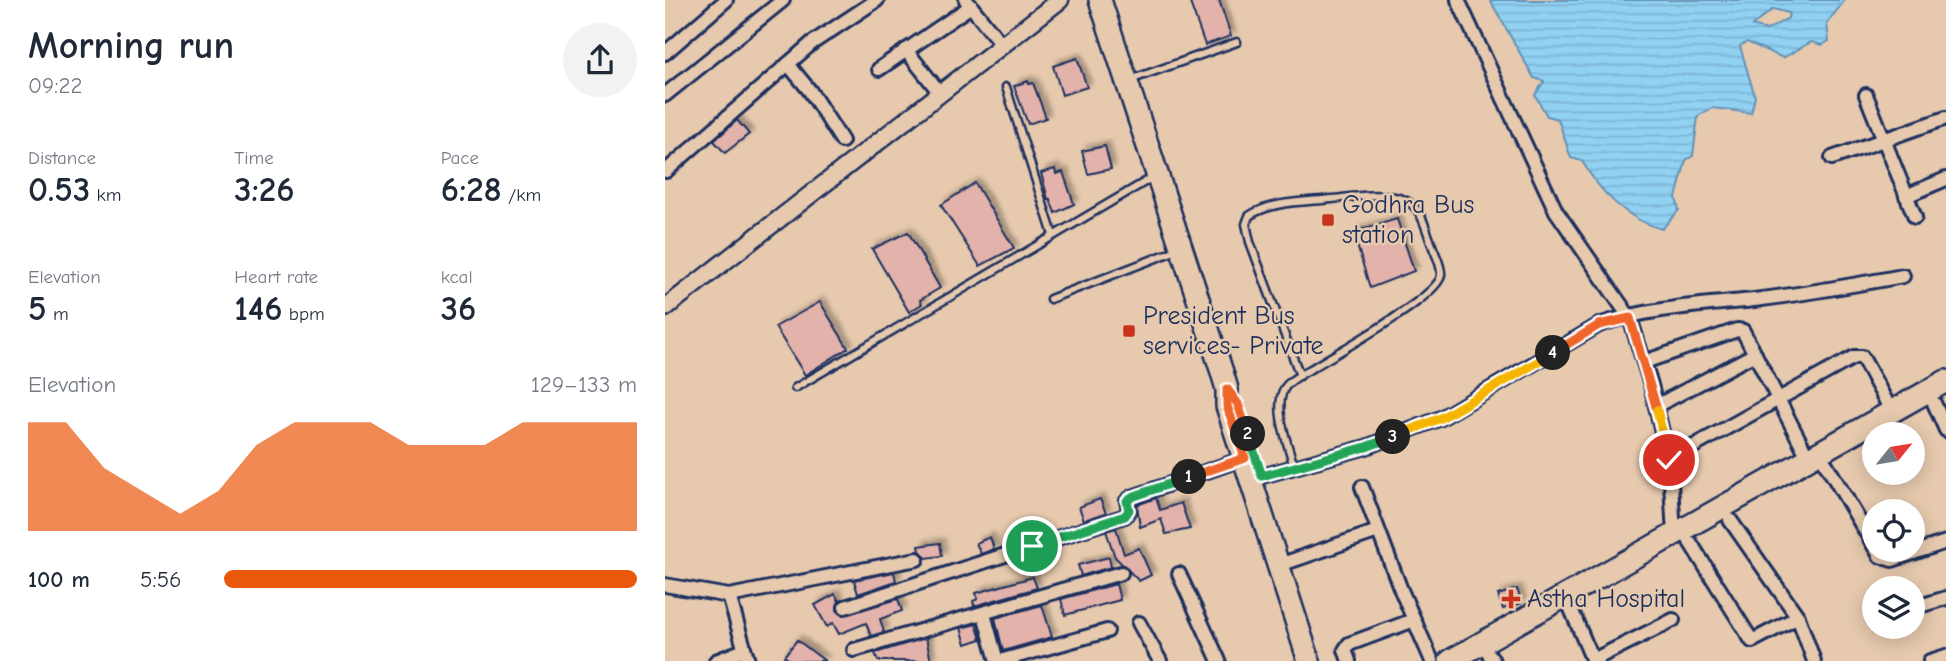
<!DOCTYPE html>
<html lang="en">
<head>
<meta charset="utf-8">
<style>
	:root { --surface:#fff; --page:#f2f2f3; --text:#1f2937; --muted:#747a83; --accent:#ea580c }
	body { margin:0; font-family:"Comic Neue",sans-serif; background:var(--page); color:var(--text); height:100vh; display:flex; flex-direction:column; font-size:26px; white-space:nowrap }
	* { box-sizing:border-box; margin:0 }
	p { font-size:23px; color:var(--muted) }
	.icon { flex:none; width:38px; height:38px; fill:none; stroke:currentColor; stroke-width:2; stroke-linecap:round; stroke-linejoin:round }
	.map { position:relative; flex:1; overflow:hidden }
	.panel { display:flex; flex-direction:column; background:var(--surface); width:665px }
	.panel>* { flex:none }
	.needle { width:46px; rotate:60deg }
	.fabs { position:absolute; left:1197px; top:422px; display:grid; gap:14px }
	.fabs a { display:grid; place-items:center; width:63px; height:63px; border-radius:50%; background:var(--surface); box-shadow:0 4px 18px #0003; font-size:35px }
	.pin { position:absolute; display:grid; place-items:center; width:60px; height:60px; color:#fff; margin:-30px; border:4px solid #fff; border-radius:50%; box-shadow:0 2px 7px #0007 }
	.km { position:absolute; width:35px; height:35px; margin:-18px; border-radius:50%; background:#222; color:#fff; font-size:19px; line-height:35px; text-align:center }
	.round { display:grid; place-items:center; flex:none; width:74px; height:74px; border-radius:37px; background:var(--page) }
	.summary { display:flex; align-items:center; justify-content:space-between; height:119px; padding:0 28px }
	h1 { font-size:38px; font-weight:700; line-height:52px }
	.stats { display:grid; grid-template-columns:repeat(3,1fr); gap:10px; height:119px; padding:7px 28px }
	.stats div { display:grid; align-content:center }
	.stats b { font-size:35px; font-weight:700 }
	.stats small { font-size:19px; font-weight:400 }
	.stats p { font-size:19px }
	.chart { height:196px; padding:14px 28px }
	.chart p { display:flex; justify-content:space-between }
	.chart svg { width:100%; height:126px; margin-top:7px; fill:var(--accent); opacity:.7 }
	ul { padding:0 28px; list-style:none; font-size:23px }
	li { display:grid; grid-template-columns:112px 84px 1fr; align-items:center; height:52px }
	li i { height:18px; border-radius:9px; background:var(--accent) }
	main { display:flex; flex:1; min-height:0 }
	.map>svg:first-child { display:block }
	.water { fill:url(#water-rules); stroke:#6290b7; stroke-width:2; fill-rule:evenodd }
	.building { fill:#e3b2ab; stroke:#1b2f5e; stroke-width:2; filter:url(#shadow) }
	.lines { fill:none; stroke-linecap:round; stroke-linejoin:round }
	.service-casing { stroke:#1b2f5e; stroke-width:11 }
	.minor-casing { stroke:#1b2f5e; stroke-width:18 }
	.tertiary-casing { stroke:#1b2f5e; stroke-width:21 }
	.primary-casing { stroke:#1b2f5e; stroke-width:26 }
	.service { stroke:#e7caae; stroke-width:6 }
	.minor { stroke:#e7caae; stroke-width:12 }
	.tertiary { stroke:#e7caae; stroke-width:16 }
	.primary { stroke:#e7caae; stroke-width:21 }
	.split-1-casing { stroke:#fff; stroke-width:14 }
	.split-2-casing { stroke:#fff; stroke-width:14 }
	.split-3-casing { stroke:#fff; stroke-width:14 }
	.split-4-casing { stroke:#fff; stroke-width:14 }
	.split-5-casing { stroke:#fff; stroke-width:14 }
	.split-6-casing { stroke:#fff; stroke-width:14 }
	.split-1 { stroke:#22a559; stroke-width:9 }
	.split-2 { stroke:#f0652b; stroke-width:9 }
	.split-3 { stroke:#22a559; stroke-width:9 }
	.split-4 { stroke:#f5b400; stroke-width:9 }
	.split-5 { stroke:#f0652b; stroke-width:9 }
	.split-6 { stroke:#f5b400; stroke-width:9 }
	.poi-dot { fill:#c8321e; stroke:#e7caae; stroke-width:2.5 }
	.labels { text-anchor:middle; dominant-baseline:central; stroke-width:5; stroke-linejoin:round; paint-order:stroke }
	.poi-label { font-size:26px; fill:#1b2f5e; stroke:#e7caae; text-anchor:start }
</style>
</head>
<body>
<main>
<section class="panel">
<div class="summary"><div><h1>Morning run</h1><p>09:22</p></div><a class="round"><svg class="icon" aria-label="share" viewBox="0 0 24 24"><path d="M12 15V3M7 8l5-5 5 5M5 13v7h14v-7"/></svg></a></div>
<div class="stats">
<div><p>Distance</p><b>0.53<small> km</small></b></div>
<div><p>Time</p><b>3:26</b></div>
<div><p>Pace</p><b>6:28<small> /km</small></b></div>
</div>
<div class="stats">
<div><p>Elevation</p><b>5<small> m</small></b></div>
<div><p>Heart rate</p><b>146<small> bpm</small></b></div>
<div><p>kcal</p><b>36</b></div>
</div>
<div class="chart"><p><span>Elevation</span>129–133 m</p>
<svg viewBox="0 0 160 44" preserveAspectRatio="none"><path d="M0 44V6L10 6L20 22L30 30L40 38L50 30L60 14L70 6L80 6L90 6L100 14L110 14L120 14L130 6L140 6L150 6L160 6V44z"/></svg>
</div>
<ul>
<li><b>100 m</b>5:56<i style="width:100%"></i></li>
</ul>
</section>
<div class="map">
<svg width="1281" height="661" viewBox="0 0 1281 661">
	<defs>
		<pattern id="water-rules" width="6" height="5" patternUnits="userSpaceOnUse" patternTransform="scale(1.75)"><rect width="6" height="5" fill="#91d1f2"/><path d="M0 2.5h6" fill="none" stroke="#7cb4d2"/></pattern>
		<filter id="shadow"><feDropShadow dx="4.5" dy="-4.5" stdDeviation="2" flood-color="#0004"/></filter>
	</defs>
	<rect width="100%" height="100%" fill="#e7caae"/>
	<filter id="ink" filterUnits="userSpaceOnUse"><feTurbulence type="fractalNoise" baseFrequency=".0143" numOctaves="2"/><feDisplacementMap in="SourceGraphic" scale="14" xChannelSelector="R" yChannelSelector="G"/><feConvolveMatrix kernelMatrix="1 2 1 2 8 2 1 2 1" color-interpolation-filters="sRGB"/></filter>
	<g filter="url(#ink)">
		<path class="water" d="M 825,0 L 1180,0 L 1162,23 L 1164,41 L 1157,45 L 1146,42 L 1118,58 L 1082,42 L 1075,46 L 1090,97 L 1086,113 L 1047,108 L 1033,116 L 1028,156 L 1021,160 L 1011,198 L 1014,210 L 997,229 C 962,220 934,191 917,161 L 906,158 L 893,119 L 882,116 L 870,95 L 879,81 L 869,78 ZM 1108,9 L 1124,13 L 1123,18 L 1102,30 L 1087,26 Z"/>
		<g class="building">
			<path d="M 524,0 L 554,0 L 566,36 L 540,45 Z"/>
			<path d="M 412,58 L 422,87 L 397,95 L 388,66 Z"/>
			<path d="M 363,81 L 364,84 L 368,83 L 381,118 L 363,124 L 349,86 Z"/>
			<path d="M 72,120 L 84,134 L 60,153 L 49,141 Z"/>
			<path d="M 440,146 L 446,169 L 423,174 L 417,151 Z"/>
			<path d="M 390,169 L 391,174 L 398,172 L 409,204 L 390,213 L 385,199 L 383,199 L 376,173 Z"/>
			<path d="M 310,183 L 349,248 L 315,266 L 276,205 Z"/>
			<path d="M 732,219 L 749,271 L 705,288 L 688,232 Z"/>
			<path d="M 243,232 L 275,288 L 255,300 L 257,304 L 244,312 L 207,249 Z"/>
			<path d="M 155,302 L 183,348 L 140,375 L 110,327 Z"/>
			<path d="M 491,498 L 495,510 L 516,503 L 525,529 L 501,534 L 496,519 L 475,527 L 472,505 Z"/>
			<path d="M 435,499 L 441,513 L 419,520 L 414,507 Z"/>
			<path d="M 451,528 L 459,554 L 474,548 L 486,575 L 474,581 L 450,557 L 441,531 Z"/>
			<path d="M 325,537 L 329,549 L 316,554 L 311,543 Z"/>
			<path d="M 275,543 L 277,556 L 261,558 L 255,551 L 254,546 Z"/>
			<path d="M 444,557 L 446,567 L 416,576 L 413,565 Z"/>
			<path d="M 229,572 L 231,581 L 193,594 L 189,580 Z"/>
			<path d="M 368,577 L 372,588 L 309,606 L 308,601 L 313,599 L 311,593 Z"/>
			<path d="M 451,584 L 455,600 L 400,615 L 396,599 Z"/>
			<path d="M 852,589 L 857,603 L 838,609 L 833,595 Z"/>
			<path d="M 170,594 L 174,601 L 172,610 L 178,615 L 233,599 L 237,611 L 215,619 L 219,632 L 206,636 L 201,623 L 174,634 L 168,623 L 162,627 L 150,605 Z"/>
			<path d="M 377,605 L 387,637 L 338,651 L 330,618 Z"/>
			<path d="M 311,624 L 316,639 L 301,644 L 296,628 Z"/>
			<path d="M 261,638 L 266,661 L 213,661 L 210,653 Z"/>
			<path d="M 132,640 L 160,661 L 126,661 L 119,656 Z"/>
		</g>
		<g class="lines">
			<g class="service-casing">
				<g id="service">
					<path d="M 465,80 L 572,42"/>
					<path d="M 341,87 L 388,235"/>
					<path d="M 385,299 L 512,250"/>
					<path d="M 130,388 L 490,176"/>
					<path d="M 629,467 C 624,446 608,410 619,389 C 625,379 639,373 649,367 C 671,353 774,297 776,275 C 777,266 770,254 767,245 C 761,231 758,212 745,203 C 726,190 688,197 667,199 C 641,202 606,201 584,216 L 581,224 L 585,242 L 635,376"/>
				</g>
			</g>
			<g class="minor-casing">
				<g id="minor">
					<path d="M 301,0 L 337,45"/>
					<path d="M 793,0 L 891,211 L 965,318 L 986,385 L 1005,466 L 1009,535"/>
					<path d="M 241,50 L 275,93"/>
					<path d="M 0,53 L 61,0"/>
					<path d="M 123,64 L 145,91 L 177,141"/>
					<path d="M 214,69 L 306,6"/>
					<path d="M 0,95 L 118,0"/>
					<path d="M 1201,95 L 1250,217"/>
					<path d="M 1167,158 L 1281,118"/>
					<path d="M 1,171 L 147,43 L 212,0"/>
					<path d="M 1241,196 L 1281,179"/>
					<path d="M 979,362 L 1072,330 L 1078,331 L 1144,459"/>
					<path d="M 1269,403 L 1281,430"/>
					<path d="M 991,406 L 1090,354"/>
					<path d="M 1004,460 L 1189,357 L 1197,357 L 1227,412"/>
					<path d="M 1161,464 L 1215,556 L 1227,560 L 1281,542"/>
					<path d="M 597,476 L 701,447 L 776,418 L 934,325 C 982,308 1038,305 1089,300 C 1139,294 1189,285 1238,276"/>
					<path d="M 697,487 L 736,590 L 767,661"/>
					<path d="M 1065,520 L 1133,617 L 1149,661"/>
					<path d="M 1025,542 L 1087,641 L 1133,617"/>
					<path d="M 623,562 L 713,531"/>
					<path d="M 514,574 L 554,661"/>
					<path d="M 0,585 L 64,596 L 252,559"/>
					<path d="M 64,596 L 83,661"/>
					<path d="M 180,607 L 460,516 L 464,510 L 462,501 L 467,497 L 580,458"/>
					<path d="M 1248,608 L 1281,598"/>
					<path d="M 906,609 L 928,661"/>
					<path d="M 319,614 L 332,661"/>
					<path d="M 474,623 L 495,661"/>
					<path d="M 189,650 L 456,573"/>
					<path d="M 824,654 L 828,661"/>
					<path d="M 928,660 L 1008,620"/>
					<path d="M 51,661 L 79,650"/>
					<path d="M 335,661 L 442,631"/>
					<path d="M 684,661 L 680,650 L 684,644 L 749,620"/>
					<path d="M 1265,661 L 1281,656"/>
				</g>
			</g>
			<g class="tertiary-casing">
				<path id="tertiary" d="M 0,308 L 395,0"/>
			</g>
			<g class="primary-casing">
				<g id="primary">
					<path d="M 435,0 L 556,369 L 562,389 L 562,406 L 644,661"/>
					<path d="M 785,661 L 1281,381"/>
				</g>
			</g>
			<use href="#service" class="service"/>
			<use href="#minor" class="minor"/>
			<use href="#tertiary" class="tertiary"/>
			<use href="#primary" class="primary"/>
		</g>
	</g>
	<g class="lines" filter="url(#ink)">
		<g class="split-1-casing">
			<path id="split-1" d="M 367,546 L 460,516 L 464,510 L 462,501 L 467,497 L 524,477"/>
		</g>
		<g class="split-2-casing">
			<path id="split-2" d="M 524,477 L 580,458 L 562,406 L 562,389 L 573,404 L 583,434"/>
		</g>
		<g class="split-3-casing">
			<path id="split-3" d="M 583,434 L 597,476 L 701,447 L 728,437"/>
		</g>
		<g class="split-4-casing">
			<path id="split-4" d="M 728,437 L 776,418 L 888,353"/>
		</g>
		<g class="split-5-casing">
			<path id="split-5" d="M 888,353 L 934,325 L 965,318 L 992,410"/>
		</g>
		<g class="split-6-casing">
			<path id="split-6" d="M 992,410 L 1004,460"/>
		</g>
		<use href="#split-1" class="split-1"/>
		<use href="#split-2" class="split-2"/>
		<use href="#split-3" class="split-3"/>
		<use href="#split-4" class="split-4"/>
		<use href="#split-5" class="split-5"/>
		<use href="#split-6" class="split-6"/>
	</g>
	<g class="poi-dot">
		<rect x="656" y="213" width="14" height="14" rx="3.5"/>
		<rect x="457" y="324" width="14" height="14" rx="3.5"/>
		<path d="M842.5 588.5h7v7h7v7h-7v7h-7v-7h-7v-7h7z"/>
	</g>
	<g class="labels">
		<g class="poi-label">
			<text x="677" y="205">Godhra Bus<tspan x="677" dy="30">station</tspan></text>
			<text x="478" y="316">President Bus<tspan x="478" dy="30">services- Private</tspan></text>
			<text x="862" y="599">Astha Hospital</text>
		</g>
	</g>
</svg>
<div class="fabs">
<a><svg class="needle" viewBox="-14 -14 28 28"><path d="M0-13l5 13h-10z" fill="#e53935"/><path d="M0 13l5-13h-10z" fill="#747a83"/></svg></a>
<a><svg class="icon" aria-label="locate" viewBox="0 0 24 24"><circle cx="12" cy="12" r="6"/><path d="M12 2v4M12 18v4M2 12h4M18 12h4"/></svg></a>
<a><svg class="icon" aria-label="layers" viewBox="0 0 24 24"><path d="M12 4l9 5-9 5-9-5zM3 14l9 5 9-5"/></svg></a>
</div>
<div class="pin" style="left:367px;top:546px;background:#1e9e55"><svg class="icon" aria-label="arrive" viewBox="0 0 24 24"><path d="M6 21V4h12l-3 4 3 4H6"/></svg></div>
<div class="pin" style="left:1004px;top:460px;background:#d93025"><svg class="icon" aria-label="check" viewBox="0 0 24 24"><path d="M5 12l5 5 9-10"/></svg></div>
<b class="km" style="left:524px;top:477px">1</b>
<b class="km" style="left:583px;top:434px">2</b>
<b class="km" style="left:728px;top:437px">3</b>
<b class="km" style="left:888px;top:353px">4</b>
</div>
</main>
</body>
</html>
